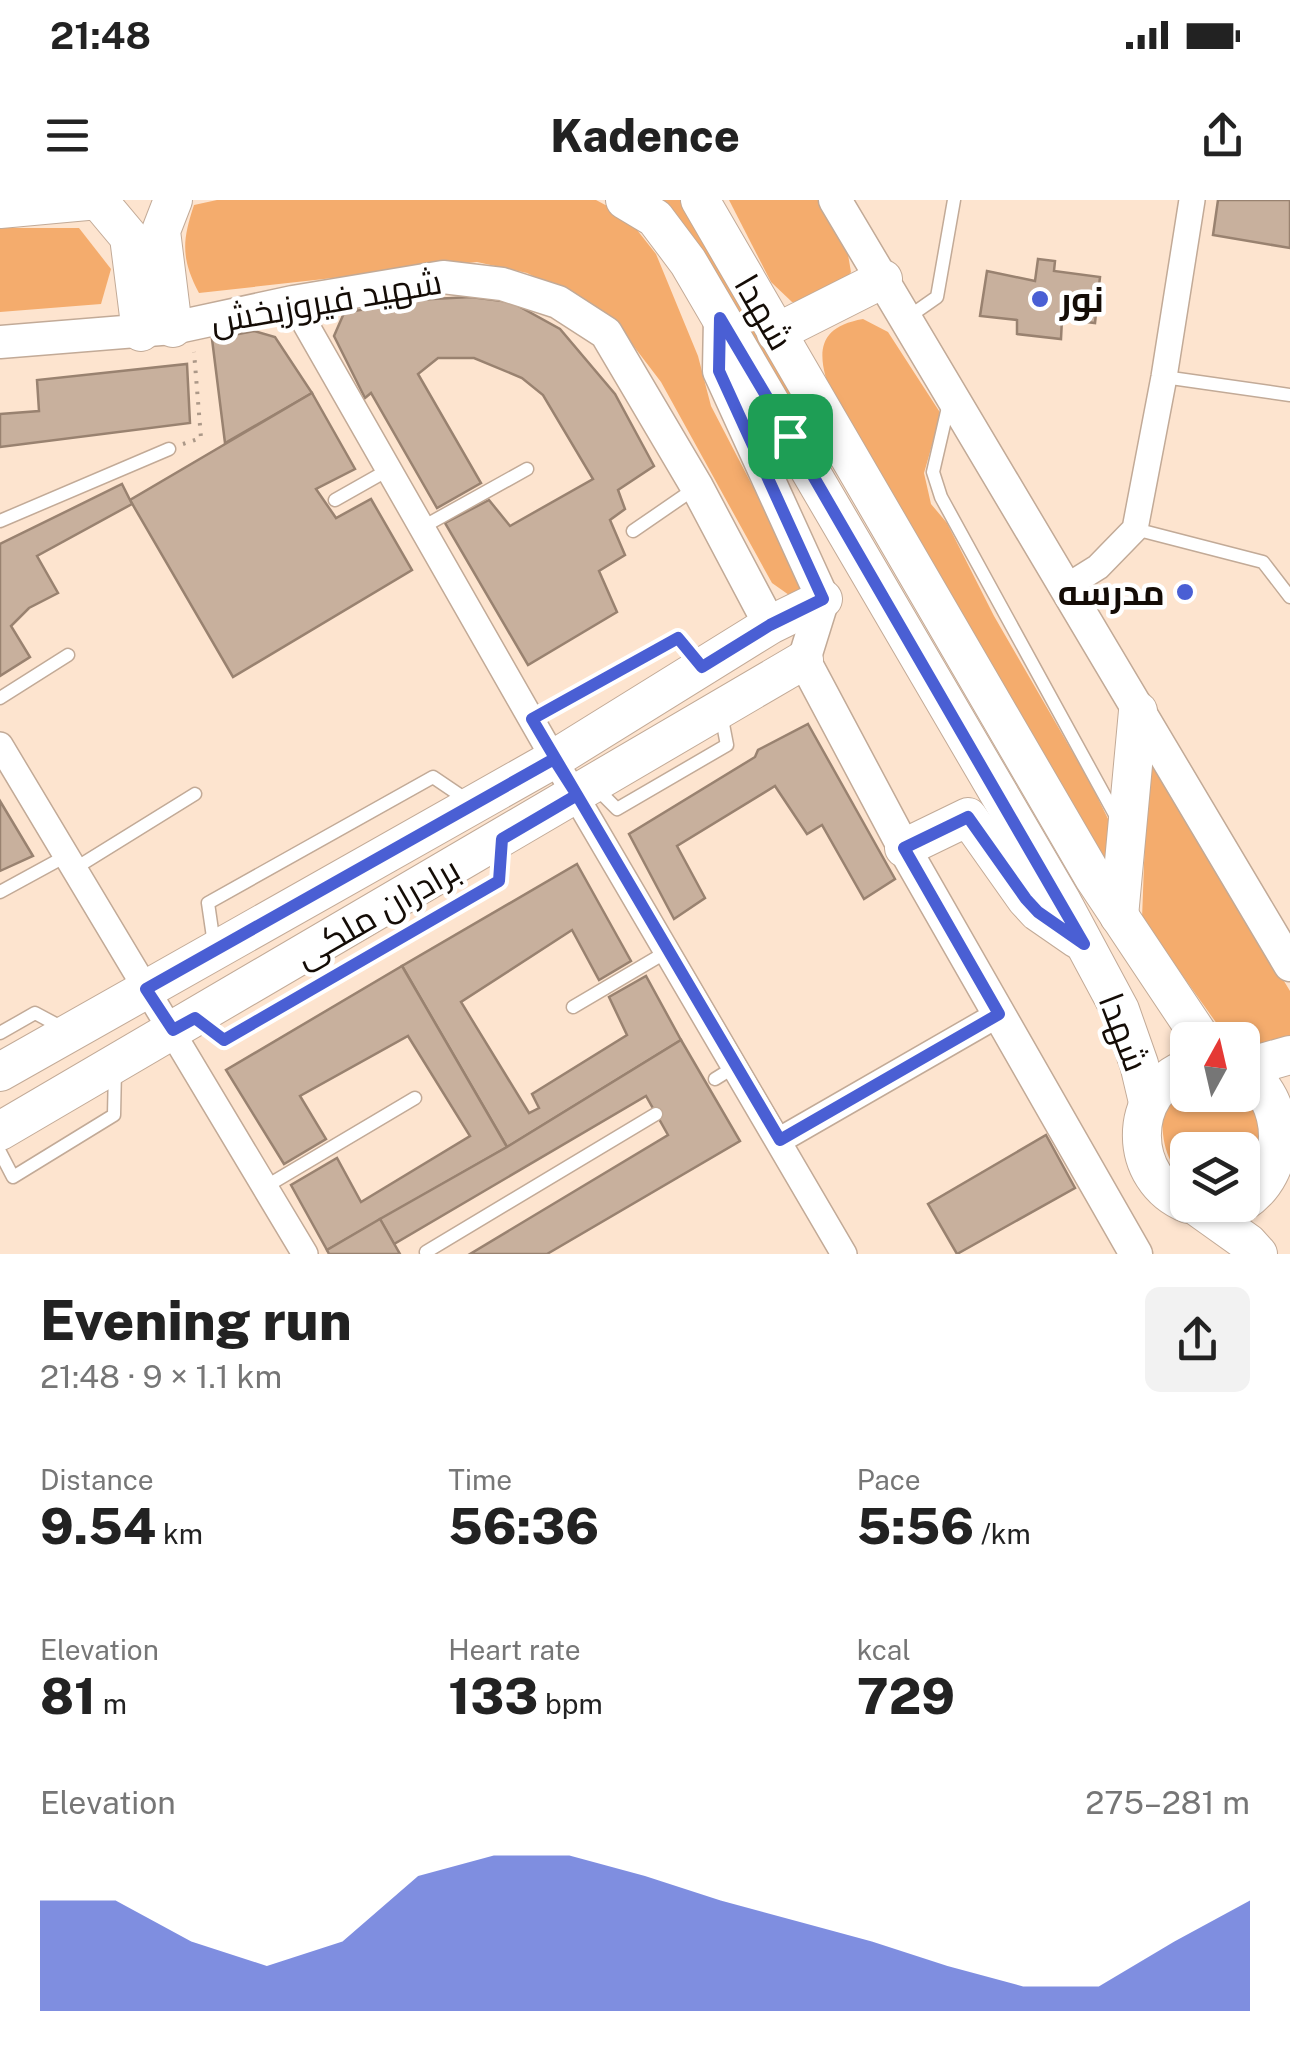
<!DOCTYPE html>
<html lang="en">
<head>
<meta charset="utf-8">
<style>
	:root { --surface:#fff; --page:#f2f2f2; --text:#222; --muted:#767676; --accent:#4a5fd4 }
	body { margin:0; font-family:"Public Sans",Cairo,sans-serif; background:var(--page); color:var(--text); height:100vh; display:flex; flex-direction:column; font-size:38px; white-space:nowrap }
	* { box-sizing:border-box; margin:0 }
	p { font-size:32px; color:var(--muted) }
	.icon { flex:none; width:55px; height:55px; fill:none; stroke:currentColor; stroke-width:2; stroke-linecap:round; stroke-linejoin:round }
	.map { position:relative; height:1054px; overflow:hidden }
	.drawer { display:flex; flex-direction:column; background:var(--surface); flex:1 }
	.drawer>* { flex:none }
	.needle { width:65px; rotate:8deg }
	.controls { position:absolute; left:1170px; top:822px; display:grid; gap:20px }
	.controls a { display:grid; place-items:center; width:90px; height:90px; border-radius:15px; background:var(--surface); box-shadow:0 2px 8px #0004; font-size:50px }
	.pin { position:absolute; display:grid; place-items:center; width:85px; height:85px; color:#fff; margin:-42px; border-radius:20px; box-shadow:0 5px 15px #0006 }
	.round { display:grid; place-items:center; flex:none; width:105px; height:105px; border-radius:15px; background:var(--page) }
	.summary { display:flex; align-items:center; justify-content:space-between; height:170px; padding:0 40px }
	h1 { font-size:55px; font-weight:800; line-height:75px }
	.metrics { display:grid; grid-template-columns:repeat(3,1fr); gap:15px; height:170px; padding:10px 40px }
	.metrics div { display:grid; align-content:center }
	.metrics b { font-size:50px; font-weight:800 }
	.metrics small { font-size:28px; font-weight:400 }
	.metrics p { font-size:28px }
	.chart { height:280px; padding:20px 40px }
	.chart p { display:flex; justify-content:space-between }
	.chart svg { width:100%; height:180px; margin-top:10px; fill:var(--accent); opacity:.7 }
	.status { display:flex; justify-content:space-between; align-items:center; height:70px; padding:0 50px; background:var(--surface); direction:ltr }
	.status svg { height:28px; fill:currentColor }
	header { display:flex; justify-content:space-between; align-items:center; height:130px; padding:0 40px; background:var(--surface); font-size:45px; font-weight:800 }
	.map>svg:first-child { display:block }
	.green { fill:#f4ac6d }
	.building { fill:#c8b09d; stroke:#998270; stroke-width:2.5 }
	.lines { fill:none; stroke-linecap:round; stroke-linejoin:round }
	.service-casing { stroke:#c2aa97; stroke-width:15 }
	.minor-casing { stroke:#c2aa97; stroke-width:28 }
	.tertiary-casing { stroke:#c2aa97; stroke-width:35 }
	.secondary-casing { stroke:#c2aa97; stroke-width:40 }
	.path { stroke:#ab9888; stroke-width:4; stroke-dasharray:2.5 8; stroke-linecap:butt }
	.service { stroke:#fff; stroke-width:12 }
	.minor { stroke:#fff; stroke-width:25 }
	.tertiary { stroke:#fff; stroke-width:32 }
	.secondary { stroke:#fff; stroke-width:38 }
	.route-casing { stroke:#fff; stroke-width:20 }
	.route { stroke:#4a5fd4; stroke-width:12 }
	.poi-dot { fill:#4a5fd4; stroke:#fff; stroke-width:4 }
	.labels { text-anchor:middle; dominant-baseline:central; stroke-width:9; stroke-linejoin:round; paint-order:stroke }
	.poi-label { font-size:35px; font-weight:bold; fill:#140c06; stroke:#fff; text-anchor:start }
	.street-label { font-size:35px; fill:#140c06; stroke:#fff }
</style>
</head>
<body>
<div class="status"><b>21:48</b><svg viewBox="0 0 49 12"><path d="M0 12V9h3v3zM5 12V6h3v6zM10 12V3h3v9zM15 12V0h3v12zM26 1h20v11H26zM47 4h2v5h-2z"/></svg></div>
<header><svg class="icon" aria-label="menu" viewBox="0 0 24 24"><path d="M4 6h16M4 12h16M4 18h16"/></svg>Kadence<svg class="icon" aria-label="share" viewBox="0 0 24 24"><path d="M12 15V3M7 8l5-5 5 5M5 13v7h14v-7"/></svg></header>
<div class="map">
<svg width="1290" height="1054" viewBox="0 0 1290 1054">
	<rect width="100%" height="100%" fill="#fde4cf"/>
	<g class="green">
		<path d="M 217,0 L 596,0 L 626,16 L 656,54 L 698,156 L 711,206 L 789,356 L 802,389 L 789,395 L 772,383 L 661,182 L 616,123 L 577,98 L 527,73 L 477,62 L 199,93 C 181,59 182,41 194,5 Z"/>
		<path d="M 646,0 L 687,0 L 828,247 L 813,256 Z"/>
		<path d="M 729,0 L 823,0 L 845,37 L 851,72 C 836,95 818,101 792,102 L 771,82 Z"/>
		<path d="M 0,28 L 79,28 L 111,69 L 101,104 L 0,112 Z"/>
		<path d="M 863,119 L 888,132 L 941,214 L 924,273 L 931,304 L 947,323 L 994,416 L 1091,584 L 1110,623 L 1110,686 L 833,199 C 818,159 812,128 863,119 Z"/>
		<path d="M 1148,556 L 1290,791 L 1290,839 L 1248,851 L 1243,846 L 1242,840 L 1235,840 L 1220,828 L 1142,719 Z"/>
		<path d="M 1187,881 L 1188,895 L 1242,895 L 1243,888 L 1252,894 L 1269,956 L 1243,984 L 1242,950 L 1188,950 L 1187,979 C 1164,963 1162,937 1162,911 Z"/>
	</g>
	<g class="building">
		<path d="M 1218,0 L 1290,0 L 1290,48 L 1213,35 Z"/>
		<path d="M 1038,59 L 1055,61 L 1054,71 L 1100,77 L 1095,123 L 1062,119 L 1061,139 L 1017,134 L 1017,120 L 980,116 L 987,71 L 1035,81 Z"/>
		<path d="M 471,97 L 511,102 L 560,129 L 615,194 L 654,266 L 618,290 L 625,309 L 610,320 L 625,355 L 599,371 L 617,412 L 528,465 L 445,323 L 489,300 L 510,326 L 593,279 L 543,195 L 522,178 L 474,158 L 438,158 L 418,174 L 481,283 L 437,308 L 371,193 L 365,198 L 334,136 L 344,113 L 413,100 Z"/>
		<path d="M 254,131 L 275,137 L 312,193 L 225,243 L 212,139 Z"/>
		<path d="M 187,164 L 190,223 L 0,247 L 0,214 L 39,211 L 37,180 Z"/>
		<path d="M 312,193 L 355,269 L 316,289 L 336,318 L 371,299 L 412,370 L 233,477 L 130,300 Z"/>
		<path d="M 122,284 L 132,304 L 37,356 L 58,393 L 29,408 L 11,426 L 30,457 L 0,476 L 0,344 Z"/>
		<path d="M 808,524 L 895,679 L 864,699 L 822,625 L 807,634 L 775,586 L 677,646 L 705,698 L 674,719 L 629,634 L 755,557 L 758,550 Z"/>
		<path d="M 0,601 L 33,656 L 0,671 Z"/>
		<path d="M 577,664 L 631,761 L 599,780 L 572,730 L 461,802 L 529,913 L 539,908 L 532,894 L 627,835 L 609,797 L 646,776 L 681,840 L 507,947 L 402,766 Z"/>
		<path d="M 402,766 L 507,947 L 327,1050 L 291,985 L 337,958 L 361,1002 L 470,936 L 408,836 L 300,896 L 326,939 L 284,964 L 226,870 Z"/>
		<path d="M 681,840 L 740,941 L 547,1054 L 470,1054 L 668,935 L 646,896 L 394,1044 L 380,1019 L 507,947 Z"/>
		<path d="M 1046,935 L 1075,988 L 957,1054 L 928,1004 Z"/>
		<path d="M 380,1019 L 400,1054 L 329,1054 L 327,1050 Z"/>
	</g>
	<g class="lines">
		<g class="service-casing">
			<g id="service">
				<path d="M 907,118 L 937,97 L 954,0"/>
				<path d="M 1164,177 L 1290,195"/>
				<path d="M 949,203 L 933,272 L 941,297 L 1118,620"/>
				<path d="M 335,300 L 388,270"/>
				<path d="M 0,321 L 169,249"/>
				<path d="M 421,328 L 527,269"/>
				<path d="M 1135,329 L 1263,362 L 1290,397"/>
				<path d="M 633,331 L 697,287"/>
				<path d="M 0,498 L 68,455"/>
				<path d="M 532,519 L 679,438 L 700,465"/>
				<path d="M 595,587 L 617,609 L 727,545 L 721,514"/>
				<path d="M 74,669 L 195,594"/>
				<path d="M 0,692 L 66,656"/>
				<path d="M 214,744 L 208,703 L 433,577 L 467,600"/>
				<path d="M 573,807 L 668,751"/>
				<path d="M 197,819 L 224,840 L 499,681 L 501,643"/>
				<path d="M 0,833 L 35,813 L 63,828"/>
				<path d="M 715,879 L 736,866"/>
				<path d="M 0,952 L 13,977 L 114,915 L 115,869"/>
				<path d="M 265,987 L 415,898"/>
				<path d="M 426,1052 L 656,914"/>
			</g>
		</g>
		<g class="minor-casing">
			<g id="minor">
				<path d="M 293,102 L 554,559 L 844,1054"/>
				<path d="M 1066,387 L 1098,367 L 1135,329 L 1164,177 L 1192,0"/>
				<path d="M 0,545 L 305,1054"/>
				<path d="M 780,940 L 999,814"/>
			</g>
		</g>
		<g class="tertiary-casing">
			<g id="tertiary">
				<path d="M 835,0 L 1290,765"/>
				<path d="M 720,118 L 719,171 L 823,399 L 804,460 L 904,648 L 1136,1054"/>
				<path d="M 0,142 L 173,128 L 293,102 L 443,77 L 502,84 L 558,102 L 606,133 L 697,287 L 770,425"/>
			</g>
		</g>
		<g class="secondary-casing">
			<g id="secondary">
				<path d="M 625,0 L 655,18 L 688,62 L 1061,700 L 1120,810 L 1139,864 L 1148,902"/>
				<path d="M 700,0 L 1094,678 L 1202,840"/>
				<path d="M 0,9 L 98,0 L 129,37 L 141,132"/>
				<path d="M 173,128 L 161,31 L 173,0"/>
				<path d="M 776,133 L 883,79"/>
				<path d="M 904,648 L 968,617 L 1026,699 L 1038,712 L 1077,739"/>
				<path d="M 1119,716 L 1138,511"/>
				<path d="M 1188,868 C 1126,891 1127,980 1188,1004"/>
				<path d="M 1242,868 C 1290,901 1290,972 1242,1003"/>
				<path d="M 1244,868 L 1290,855"/>
				<path d="M 0,872 L 554,559 L 770,425 L 823,399"/>
				<path d="M 0,931 L 804,460"/>
				<path d="M 1199,1008 L 1248,1043 L 1258,1054"/>
			</g>
		</g>
		<path class="path" d="M 183,244 L 201,238 L 194,152"/>
		<use href="#service" class="service"/>
		<use href="#minor" class="minor"/>
		<use href="#tertiary" class="tertiary"/>
		<use href="#secondary" class="secondary"/>
	</g>
	<g class="lines">
		<g class="route-casing">
			<path id="route" d="M 790,236 L 720,118 L 719,171 L 823,399 L 770,425 L 702,467 L 678,438 L 532,519 L 577,595 L 502,639 L 499,681 L 224,840 L 195,818 L 173,830 L 146,789 L 554,559 L 577,595 L 780,940 L 999,814 L 904,648 L 968,617 L 1026,699 L 1038,712 L 1084,744 L 790,236"/>
		</g>
		<use href="#route" class="route"/>
	</g>
	<g class="poi-dot">
		<circle cx="1040" cy="99" r="10"/>
		<circle cx="1185" cy="392" r="10"/>
	</g>
	<g class="labels">
		<g class="poi-label">
			<text x="1060" y="99">نور</text>
			<text x="1165" y="392" text-anchor="end">مدرسه</text>
		</g>
		<g class="street-label">
			<text transform="translate(326 101) rotate(-10)">شهید فیروزبخش</text>
			<text transform="translate(764 112) rotate(60)">شهدا</text>
			<text transform="translate(377 712) rotate(-30)">برادران ملکی</text>
			<text transform="translate(1124 832) rotate(69)">شهدا</text>
		</g>
	</g>
</svg>
<div class="controls">
<a><svg class="needle" viewBox="-14 -14 28 28"><path d="M0-13l5 13h-10z" fill="#e53935"/><path d="M0 13l5-13h-10z" fill="#767676"/></svg></a>
<a><svg class="icon" aria-label="layers" viewBox="0 0 24 24"><path d="M12 4l9 5-9 5-9-5zM3 14l9 5 9-5"/></svg></a>
</div>
<div class="pin" style="left:790px;top:236px;background:#1e9e55"><svg class="icon" aria-label="arrive" viewBox="0 0 24 24"><path d="M6 21V4h12l-3 4 3 4H6"/></svg></div>
</div>
<section class="drawer">
<div class="summary"><div><h1>Evening run</h1><p>21:48 · 9 × 1.1 km</p></div><a class="round"><svg class="icon" aria-label="share" viewBox="0 0 24 24"><path d="M12 15V3M7 8l5-5 5 5M5 13v7h14v-7"/></svg></a></div>
<div class="metrics">
<div><p>Distance</p><b>9.54<small> km</small></b></div>
<div><p>Time</p><b>56:36</b></div>
<div><p>Pace</p><b>5:56<small> /km</small></b></div>
</div>
<div class="metrics">
<div><p>Elevation</p><b>81<small> m</small></b></div>
<div><p>Heart rate</p><b>133<small> bpm</small></b></div>
<div><p>kcal</p><b>729</b></div>
</div>
<div class="chart"><p><span>Elevation</span>275–281 m</p>
<svg viewBox="0 0 160 44" preserveAspectRatio="none"><path d="M0 44V17L10 17L20 27L30 33L40 27L50 11L60 6L70 6L80 11L90 17L100 22L110 27L120 33L130 38L140 38L150 27L160 17V44z"/></svg>
</div>
</section>
</body>
</html>
